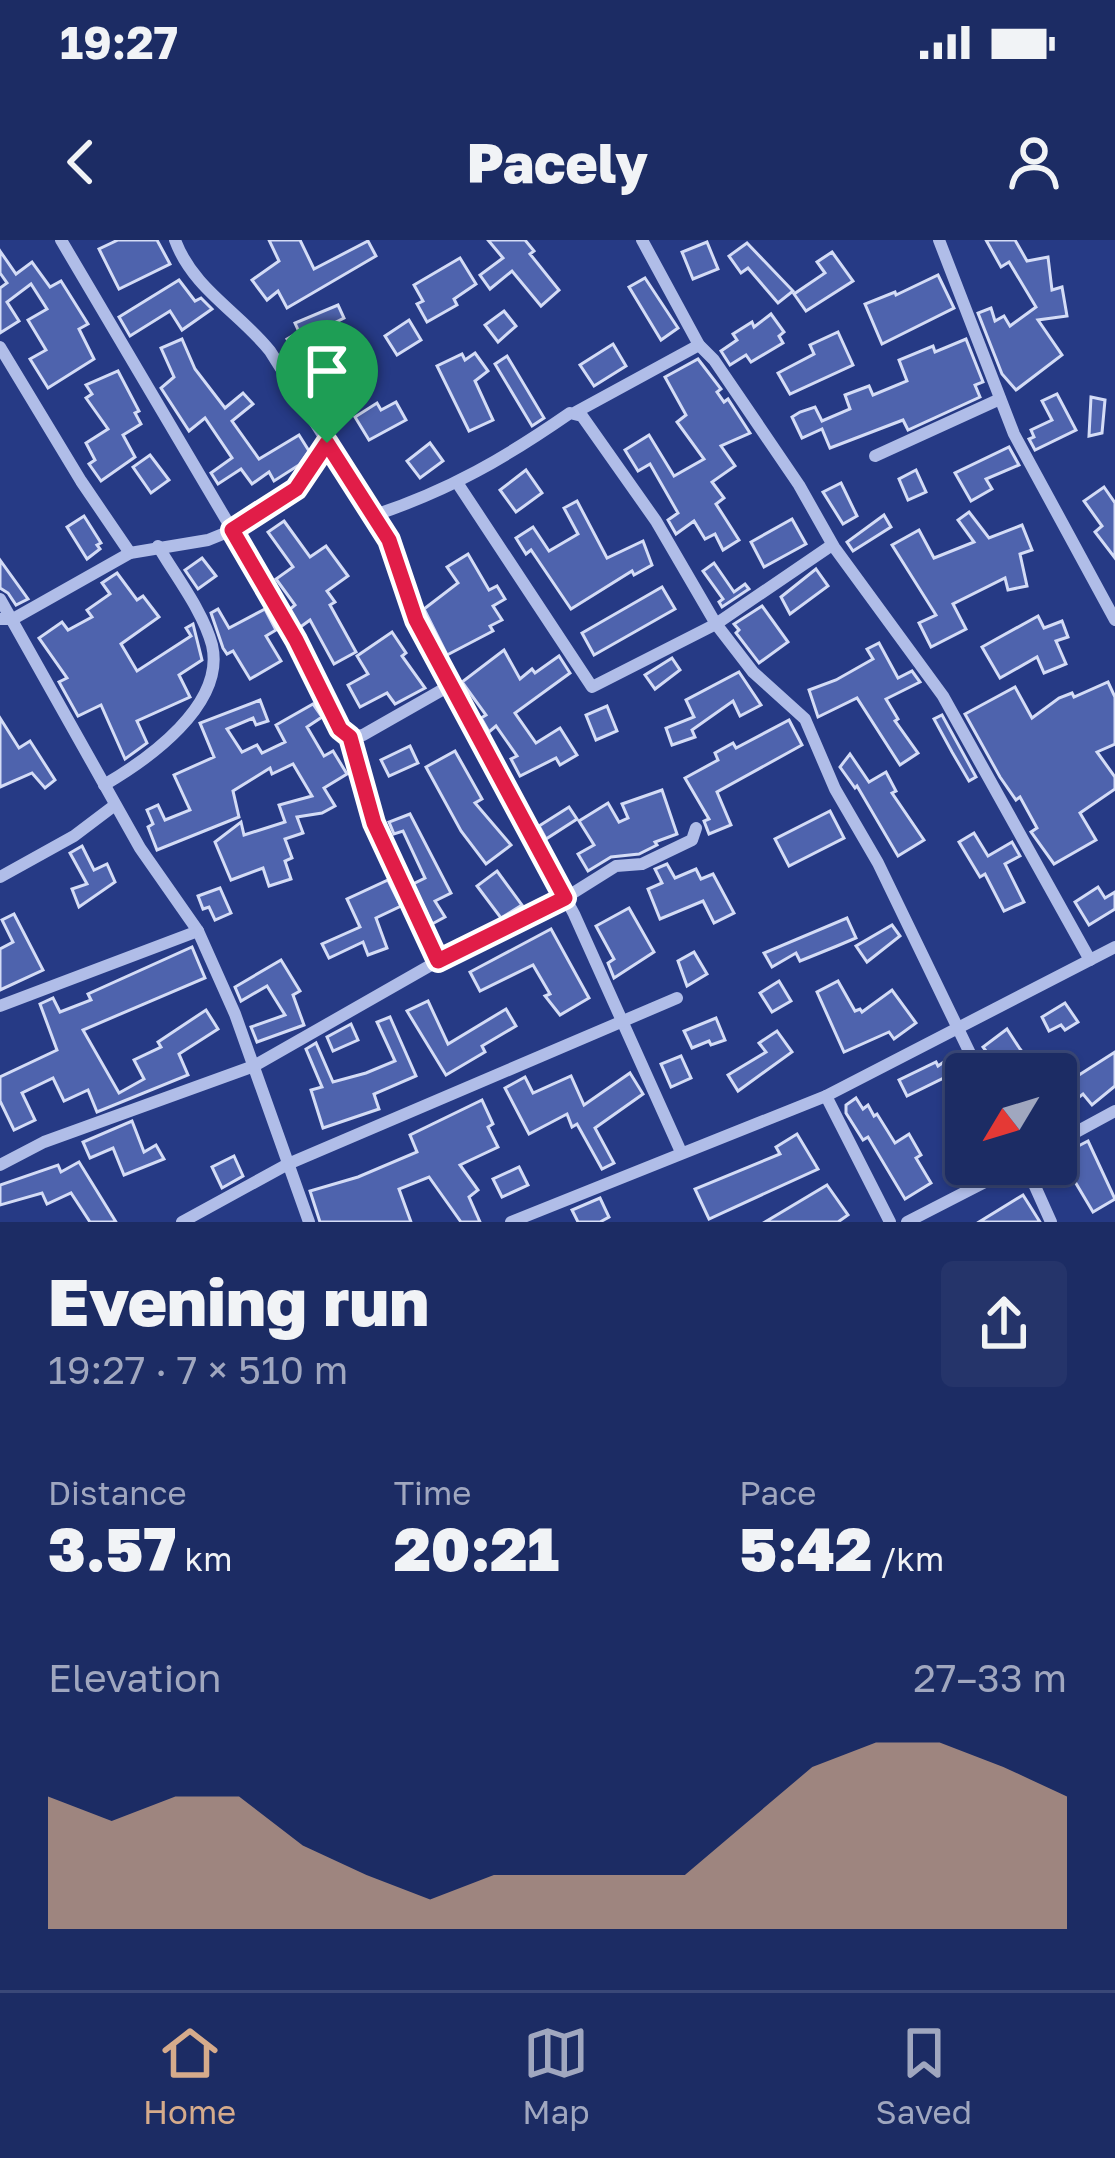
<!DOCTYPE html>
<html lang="en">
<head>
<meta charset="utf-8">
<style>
	:root { --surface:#1c2c64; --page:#25346a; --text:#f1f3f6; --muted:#a0a7bf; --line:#3a4878; --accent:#d6ab8b }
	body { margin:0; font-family:"Golos Text",sans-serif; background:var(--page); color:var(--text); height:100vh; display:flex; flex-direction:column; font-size:45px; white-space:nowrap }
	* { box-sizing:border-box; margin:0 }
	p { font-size:39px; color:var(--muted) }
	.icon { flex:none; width:66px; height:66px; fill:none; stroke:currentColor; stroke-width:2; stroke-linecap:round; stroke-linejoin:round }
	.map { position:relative; height:982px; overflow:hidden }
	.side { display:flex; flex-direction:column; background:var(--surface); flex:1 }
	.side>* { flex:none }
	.needle { width:78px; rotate:232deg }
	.fabs { position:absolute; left:945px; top:813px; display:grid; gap:24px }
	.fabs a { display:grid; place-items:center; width:132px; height:132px; border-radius:12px; background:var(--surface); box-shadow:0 3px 9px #0004,0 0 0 3px var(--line); font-size:60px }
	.pin { position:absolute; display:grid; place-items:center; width:102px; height:102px; color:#fff; margin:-123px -51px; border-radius:50% 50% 50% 0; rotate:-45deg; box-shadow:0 0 12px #0007 }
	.pin .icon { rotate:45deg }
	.round { display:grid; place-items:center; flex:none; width:126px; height:126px; border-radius:12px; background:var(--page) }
	.head { display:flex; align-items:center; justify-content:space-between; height:204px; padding:0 48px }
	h1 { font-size:66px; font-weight:800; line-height:90px }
	.stats { display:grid; grid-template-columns:repeat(3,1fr); gap:18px; height:204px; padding:12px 48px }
	.stats div { display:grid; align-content:center }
	.stats b { font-size:60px; font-weight:800 }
	.stats small { font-size:33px; font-weight:400 }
	.stats p { font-size:33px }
	.chart { height:336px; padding:24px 48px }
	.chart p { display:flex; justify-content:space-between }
	.chart svg { width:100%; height:216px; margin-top:12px; fill:var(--accent); opacity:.7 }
	.status { display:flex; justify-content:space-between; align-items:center; height:84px; padding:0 60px; background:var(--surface); direction:ltr }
	.status svg { height:33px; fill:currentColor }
	header { display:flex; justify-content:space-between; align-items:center; height:156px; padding:0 48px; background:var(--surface); font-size:54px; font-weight:800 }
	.menu { display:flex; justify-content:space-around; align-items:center; height:168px; border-top:3px solid var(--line); background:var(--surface); font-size:33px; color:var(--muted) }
	.menu a { display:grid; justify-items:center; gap:6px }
	.menu .on { color:var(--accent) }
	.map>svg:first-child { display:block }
	.building { fill:#4e63ad; stroke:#d4dcf6; stroke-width:3 }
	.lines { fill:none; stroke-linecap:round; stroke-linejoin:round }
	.street { stroke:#b0bde8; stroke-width:12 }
	.route-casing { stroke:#fff; stroke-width:24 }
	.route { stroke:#e11d48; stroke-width:15 }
</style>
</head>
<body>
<div class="status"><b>19:27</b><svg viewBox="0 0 49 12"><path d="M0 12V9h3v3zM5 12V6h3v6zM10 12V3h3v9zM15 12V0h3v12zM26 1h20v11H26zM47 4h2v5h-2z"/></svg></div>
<header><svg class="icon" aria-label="back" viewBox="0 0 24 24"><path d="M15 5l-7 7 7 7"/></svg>Pacely<svg class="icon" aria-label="person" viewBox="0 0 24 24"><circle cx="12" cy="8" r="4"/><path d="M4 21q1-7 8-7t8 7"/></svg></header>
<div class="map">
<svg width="1115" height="982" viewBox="0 0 1115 982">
	<rect width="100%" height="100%" fill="#263a85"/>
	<g class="building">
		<path d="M 118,0 L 157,0 L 170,24 L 119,49 L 99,9 Z"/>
		<path d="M 269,0 L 300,0 L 314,29 L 368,1 L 376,16 L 287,68 L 278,51 L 267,60 L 252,40 L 279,21 Z"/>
		<path d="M 488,0 L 525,0 L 534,11 L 530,14 L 559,50 L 541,66 L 512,31 L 490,49 L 480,35 L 503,18 Z"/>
		<path d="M 986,0 L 1015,0 L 1027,21 L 1048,17 L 1052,50 L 1062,47 L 1067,76 L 1038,80 L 1062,115 L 1016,150 L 1002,134 L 978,73 L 991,68 L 995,81 L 1004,76 L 1010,86 L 1036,67 L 1009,22 L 1001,27 Z"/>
		<path d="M 707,2 L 718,29 L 693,39 L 682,12 Z"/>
		<path d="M 747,3 L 793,51 L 778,63 L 748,28 L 741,33 L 729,16 Z"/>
		<path d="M 0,11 L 16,34 L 32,22 L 50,47 L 61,41 L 88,84 L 79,89 L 94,119 L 48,148 L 30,119 L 46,110 L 28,80 L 47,69 L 31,44 L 7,62 L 19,81 L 0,93 L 0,48 L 7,43 L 0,33 Z"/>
		<path d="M 832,12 L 853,41 L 806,71 L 794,54 L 825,33 L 817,22 Z"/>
		<path d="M 460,18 L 476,44 L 454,59 L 457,65 L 427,82 L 417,64 L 423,61 L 414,45 Z"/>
		<path d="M 938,35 L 954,68 L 882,104 L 865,64 L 895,52 L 896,55 Z"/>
		<path d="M 645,38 L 678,88 L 661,100 L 629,47 Z"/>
		<path d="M 179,40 L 195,61 L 201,58 L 212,69 L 182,90 L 170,71 L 130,96 L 119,77 Z"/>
		<path d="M 338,65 L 344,78 L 308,96 L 322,117 L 304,128 L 287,99 L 299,92 L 295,83 Z"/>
		<path d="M 504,71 L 516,86 L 498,102 L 485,85 Z"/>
		<path d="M 771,74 L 784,92 L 779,96 L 783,103 L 751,122 L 746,115 L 730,125 L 721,111 L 737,100 L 733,94 L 752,82 L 754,87 Z"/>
		<path d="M 409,80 L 421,100 L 397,115 L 385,96 Z"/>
		<path d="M 838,92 L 853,125 L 790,154 L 778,133 L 814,114 L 810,105 Z"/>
		<path d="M 182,99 L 195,129 L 225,168 L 243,153 L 253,164 L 232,181 L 259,219 L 299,195 L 309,211 L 299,225 L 274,241 L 269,232 L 252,244 L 241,229 L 218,244 L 211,233 L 232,218 L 205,178 L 189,191 L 161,148 L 174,137 L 161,108 Z"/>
		<path d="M 966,99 L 983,142 L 975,145 L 980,157 L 908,190 L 903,180 L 830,208 L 822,189 L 802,198 L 792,177 L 800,172 L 815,167 L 822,181 L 850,169 L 845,155 L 869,146 L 873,155 L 907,141 L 899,120 L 933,106 L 935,112 Z"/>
		<path d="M 613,104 L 626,126 L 594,146 L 580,125 Z"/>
		<path d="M 475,113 L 488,131 L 475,141 L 493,180 L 469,191 L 437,126 L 462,114 L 465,120 Z"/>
		<path d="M 507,116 L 544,178 L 532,186 L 495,124 Z"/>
		<path d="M 698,119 L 721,149 L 717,152 L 724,162 L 728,159 L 750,193 L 721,206 L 735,226 L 712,242 L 724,258 L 716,264 L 739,300 L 723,310 L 715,294 L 705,299 L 694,281 L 676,294 L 668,280 L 678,273 L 650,224 L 638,231 L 625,210 L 649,195 L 674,236 L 704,219 L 677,182 L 686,175 L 665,137 Z"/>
		<path d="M 118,131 L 139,171 L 135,173 L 141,184 L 123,195 L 135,217 L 101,241 L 89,224 L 95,220 L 86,203 L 108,189 L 86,158 L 92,154 L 86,145 Z"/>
		<path d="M 1057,154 L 1076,190 L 1035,210 L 1029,199 L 1034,197 L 1031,190 L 1052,180 L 1042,161 Z"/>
		<path d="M 1091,157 L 1105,160 L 1102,193 L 1089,196 Z"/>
		<path d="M 396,162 L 406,180 L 369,200 L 355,177 L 377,163 L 381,170 Z"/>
		<path d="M 430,203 L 443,221 L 420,238 L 407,221 Z"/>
		<path d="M 1009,207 L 1019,225 L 986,239 L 992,249 L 971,261 L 955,233 Z"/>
		<path d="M 150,215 L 169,240 L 151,253 L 133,227 Z"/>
		<path d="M 526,230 L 542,253 L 516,272 L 500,250 Z"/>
		<path d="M 916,230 L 926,252 L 908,260 L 899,239 Z"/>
		<path d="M 841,243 L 857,276 L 843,284 L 823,252 Z"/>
		<path d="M 1104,247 L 1115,263 L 1115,318 L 1095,292 L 1102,286 L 1084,261 Z"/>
		<path d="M 577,261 L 607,318 L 643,301 L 652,325 L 634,335 L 632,331 L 571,369 L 531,310 L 526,314 L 516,298 L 533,287 L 549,311 L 578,294 L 564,268 Z"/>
		<path d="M 969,272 L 989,298 L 1022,285 L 1032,310 L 1020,314 L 1027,346 L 1008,350 L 1005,338 L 953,364 L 966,389 L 931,407 L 919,383 L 936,375 L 892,305 L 919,290 L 934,318 L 974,302 L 958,280 Z"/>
		<path d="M 884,275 L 891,287 L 853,311 L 847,302 Z"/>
		<path d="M 84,276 L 101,303 L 97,305 L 100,309 L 87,319 L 67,287 Z"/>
		<path d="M 792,279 L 806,304 L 764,327 L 751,302 Z"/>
		<path d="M 284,281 L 310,317 L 326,306 L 348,336 L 327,351 L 335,362 L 330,365 L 356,412 L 334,424 L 310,380 L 299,388 L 289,370 L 295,365 L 276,339 L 293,327 L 268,292 Z"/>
		<path d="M 468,314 L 489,350 L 497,346 L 505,359 L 493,366 L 502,380 L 490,386 L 493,391 L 447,415 L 424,369 L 458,343 L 447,327 Z"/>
		<path d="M 202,318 L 216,336 L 198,349 L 185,330 Z"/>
		<path d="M 0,320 L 28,359 L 16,365 L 8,353 L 0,348 Z"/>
		<path d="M 714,323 L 734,352 L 745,344 L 749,349 L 722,367 L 719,362 L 723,359 L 703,331 Z"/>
		<path d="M 816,329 L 828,346 L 790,374 L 781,357 Z"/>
		<path d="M 117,333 L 137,360 L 143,356 L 159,377 L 121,404 L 137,431 L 191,396 L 186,388 L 193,384 L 202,420 L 179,435 L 190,457 L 137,481 L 147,503 L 125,519 L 101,465 L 78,476 L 59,442 L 67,438 L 39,398 L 62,382 L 68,390 L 92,377 L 87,370 L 110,354 L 102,343 Z"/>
		<path d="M 662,347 L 675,369 L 594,415 L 582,393 Z"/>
		<path d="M 762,366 L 788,402 L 759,423 L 736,393 L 739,390 L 734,384 Z"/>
		<path d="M 218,369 L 229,388 L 265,369 L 276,390 L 266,396 L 281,421 L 250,439 L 233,411 L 227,414 L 223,408 L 211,373 Z"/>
		<path d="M 1038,376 L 1044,388 L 1062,381 L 1068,397 L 1056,401 L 1066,424 L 1044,433 L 1037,417 L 1000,438 L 982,407 Z"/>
		<path d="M 392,392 L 406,413 L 402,416 L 425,448 L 395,464 L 387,453 L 360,467 L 348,445 L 368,434 L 357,416 Z"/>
		<path d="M 879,403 L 898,438 L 912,431 L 920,442 L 886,459 L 898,479 L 895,481 L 918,513 L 900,525 L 857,458 L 818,477 L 809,450 L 836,440 L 873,419 L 867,409 Z"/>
		<path d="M 504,410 L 520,439 L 532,429 L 535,433 L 559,416 L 570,433 L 515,473 L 536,503 L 560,488 L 577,515 L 560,525 L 556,518 L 520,536 L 511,519 L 517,516 L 496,486 L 489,492 L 481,478 L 486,475 L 462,442 Z"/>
		<path d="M 672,418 L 680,430 L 655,449 L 645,435 Z"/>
		<path d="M 739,432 L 761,465 L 740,476 L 733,461 L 692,490 L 695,497 L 672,505 L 666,488 L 694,477 L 686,460 Z"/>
		<path d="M 1108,442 L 1115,457 L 1115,504 L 1097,512 L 1115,537 L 1115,549 L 1080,573 L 1096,600 L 1054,624 L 1031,592 L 1037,588 L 1020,557 L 1016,560 L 1000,537 L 965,474 L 1015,447 L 1032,478 L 1059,458 L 1072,453 L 1074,457 Z"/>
		<path d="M 260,460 L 268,481 L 256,485 L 253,478 L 227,489 L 242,512 L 257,505 L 262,513 L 285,502 L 276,485 L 313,464 L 322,477 L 307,487 L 324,516 L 333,511 L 347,534 L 324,548 L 335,566 L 322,573 L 297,577 L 303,593 L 285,599 L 292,618 L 285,621 L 291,639 L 269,646 L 263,628 L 231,640 L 215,602 L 241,582 L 244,595 L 285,582 L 279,565 L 312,556 L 293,524 L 272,534 L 270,528 L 233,551 L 239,577 L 157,610 L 148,587 L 153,584 L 147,570 L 158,565 L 165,580 L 190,570 L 174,535 L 214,517 L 200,483 Z"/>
		<path d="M 607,466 L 617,491 L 596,500 L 586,475 Z"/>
		<path d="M 942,475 L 976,537 L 969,541 L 952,512 L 934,479 Z"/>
		<path d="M 0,478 L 19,508 L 30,501 L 55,540 L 45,548 L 32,533 L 0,547 Z"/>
		<path d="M 789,480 L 802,505 L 717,552 L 731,585 L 709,594 L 704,581 L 709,579 L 685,538 L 718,520 L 715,513 L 733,503 L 736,508 Z"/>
		<path d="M 410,506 L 418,523 L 389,536 L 381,520 Z"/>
		<path d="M 455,511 L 482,559 L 475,563 L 511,605 L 486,624 L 461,591 L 426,527 Z"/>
		<path d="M 850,514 L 869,542 L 886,532 L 896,551 L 892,553 L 924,600 L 898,616 L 857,546 L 855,548 L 840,527 Z"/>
		<path d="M 662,550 L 677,594 L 655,602 L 657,605 L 639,614 L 611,617 L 588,631 L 578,614 L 594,605 L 579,581 L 608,563 L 619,582 L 628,578 L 622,564 Z"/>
		<path d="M 569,567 L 577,579 L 546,599 L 539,586 Z"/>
		<path d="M 830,571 L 844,598 L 789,626 L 775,599 Z"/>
		<path d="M 410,574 L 451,653 L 435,661 L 445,677 L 432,684 L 413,644 L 425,638 L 403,591 L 394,594 L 389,582 Z"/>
		<path d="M 974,593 L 988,616 L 1012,602 L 1020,616 L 1005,624 L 1024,662 L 1004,671 L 985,634 L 980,637 L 959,602 Z"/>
		<path d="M 82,606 L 94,630 L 107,624 L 115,642 L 79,667 L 72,649 L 87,644 L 70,613 Z"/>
		<path d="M 667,624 L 675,638 L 696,629 L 701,639 L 713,634 L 734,673 L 714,683 L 703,661 L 660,679 L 648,649 L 662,643 L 655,629 Z"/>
		<path d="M 497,631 L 522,665 L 501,678 L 477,646 Z"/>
		<path d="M 388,640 L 401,666 L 376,678 L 387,708 L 368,715 L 363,702 L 329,718 L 322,704 L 360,687 L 347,659 Z"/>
		<path d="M 1098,647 L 1105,658 L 1115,652 L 1115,669 L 1089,685 L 1075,662 Z"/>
		<path d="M 220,648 L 231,673 L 215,680 L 209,667 L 203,669 L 198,656 Z"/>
		<path d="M 629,668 L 654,712 L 614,738 L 608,723 L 614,719 L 596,686 Z"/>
		<path d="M 14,674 L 43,730 L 0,750 L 0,709 L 13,702 L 2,680 Z"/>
		<path d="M 847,678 L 856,698 L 837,706 L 800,721 L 796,713 L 772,727 L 764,713 Z"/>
		<path d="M 892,685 L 900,696 L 867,722 L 856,706 Z"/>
		<path d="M 551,689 L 589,758 L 560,775 L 545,756 L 550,754 L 533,725 L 480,751 L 470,732 Z"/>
		<path d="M 192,707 L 205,738 L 83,790 L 119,853 L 144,839 L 134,820 L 161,807 L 158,802 L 206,770 L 218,789 L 179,814 L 188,835 L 97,872 L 88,850 L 64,861 L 53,838 L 22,853 L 35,880 L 14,890 L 0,861 L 0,837 L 57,810 L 40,764 L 53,758 L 60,772 L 91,760 L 88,754 Z"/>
		<path d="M 694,712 L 707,734 L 687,746 L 678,721 Z"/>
		<path d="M 281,720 L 300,751 L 293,755 L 304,785 L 257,802 L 251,787 L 285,775 L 267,746 L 241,761 L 235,747 Z"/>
		<path d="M 779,741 L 791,761 L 772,772 L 760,753 Z"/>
		<path d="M 838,741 L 855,771 L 860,769 L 862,772 L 892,750 L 916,783 L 894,799 L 889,792 L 844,812 L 817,752 Z"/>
		<path d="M 428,761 L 448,804 L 506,769 L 516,786 L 482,806 L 485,812 L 446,835 L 407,771 Z"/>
		<path d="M 1065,763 L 1078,782 L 1065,790 L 1061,785 L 1049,791 L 1042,777 Z"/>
		<path d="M 390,777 L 416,836 L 374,854 L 379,869 L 323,888 L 311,850 L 322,847 L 306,809 L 316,803 L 333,842 L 366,833 L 395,821 L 377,782 Z"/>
		<path d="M 716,778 L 725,800 L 711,805 L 709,801 L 692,808 L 684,791 Z"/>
		<path d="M 351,784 L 358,800 L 333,811 L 327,797 Z"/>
		<path d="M 1007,789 L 1020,809 L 1039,834 L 1003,834 L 983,807 Z"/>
		<path d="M 777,791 L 792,812 L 738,851 L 728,835 L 766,812 L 759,803 Z"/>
		<path d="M 1115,812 L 1115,846 L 1092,865 L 1083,854 L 1065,868 L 1062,864 L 1056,868 L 1056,826 L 1068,842 Z"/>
		<path d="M 957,813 L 968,832 L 955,842 L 950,835 L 907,856 L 899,840 L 936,822 L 938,826 Z"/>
		<path d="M 681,816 L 691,838 L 671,847 L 661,824 Z"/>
		<path d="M 630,833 L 643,854 L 595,888 L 614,923 L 602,929 L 577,884 L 572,887 L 567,874 L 529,894 L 505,848 L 525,837 L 533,853 L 571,836 L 584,865 Z"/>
		<path d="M 856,858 L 863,869 L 868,865 L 874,876 L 877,874 L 895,903 L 909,894 L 921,915 L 916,918 L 931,943 L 905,959 L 868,897 L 863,900 L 846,873 L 846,865 Z"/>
		<path d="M 482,860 L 493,884 L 488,887 L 498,907 L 460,925 L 478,950 L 469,957 L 480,982 L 461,982 L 429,937 L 399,949 L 411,982 L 320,982 L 310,951 L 358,937 L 417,912 L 410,895 Z"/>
		<path d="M 132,881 L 144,912 L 156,905 L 164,919 L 124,935 L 113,908 L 90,918 L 83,902 Z"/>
		<path d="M 797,894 L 818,929 L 709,979 L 695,949 L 780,914 L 776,907 Z"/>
		<path d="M 1088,901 L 1115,959 L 1093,972 L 1068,930 L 1044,940 L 1038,928 L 1056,924 L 1063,918 L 1061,915 Z"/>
		<path d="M 234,916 L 243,936 L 222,948 L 212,927 Z"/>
		<path d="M 79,922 L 116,982 L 90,982 L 71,953 L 47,964 L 42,953 L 0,965 L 0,945 L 58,925 L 61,932 Z"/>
		<path d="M 519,927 L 528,945 L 502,957 L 493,939 Z"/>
		<path d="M 827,945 L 848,975 L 838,982 L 765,982 Z"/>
		<path d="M 1023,955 L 1040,982 L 979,982 Z"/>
		<path d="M 600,958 L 609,977 L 600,982 L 578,982 L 572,970 Z"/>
	</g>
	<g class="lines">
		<g class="street">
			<path d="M 61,0 L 260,337 L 340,489 L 349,497 L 363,495 L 449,446"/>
			<path d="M 175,0 C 193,49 239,72 270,111 L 389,300 L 416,379 L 574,674 L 681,912"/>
			<path d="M 642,0 L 699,105 L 714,120 L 799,245 L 834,307 L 943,456 L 1090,720"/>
			<path d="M 939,0 L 1014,194 L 1115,380"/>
			<path d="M 0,107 L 81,241 L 130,313"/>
			<path d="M 576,172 L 699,105"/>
			<path d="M 875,216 L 1000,159"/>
			<path d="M 458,244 L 592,447 L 716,384 L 832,305"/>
			<path d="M 375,275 C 450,250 505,218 570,173 L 582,176 L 656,281 L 716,384 L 753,432 L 805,479 L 835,549 L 878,623 L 980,834"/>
			<path d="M 0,359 L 140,608 L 198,691 L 235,774 L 309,982"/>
			<path d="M 0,379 L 13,379 L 130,313 L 208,300 L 240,287 L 296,249 L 327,203"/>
			<path d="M 349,497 L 373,583 L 438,721"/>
			<path d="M 104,545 C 147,520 226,465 212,405 C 203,371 176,337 158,306"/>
			<path d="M 0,637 L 74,596 L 115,565"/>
			<path d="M 0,766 L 198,691"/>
			<path d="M 826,856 L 890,982"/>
			<path d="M 1056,903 L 1115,871"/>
			<path d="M 1025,924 L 1051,982"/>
			<path d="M 0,925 L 44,902 L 254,826 L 438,721 L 565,658 L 616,626 L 642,624 L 692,600 L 696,588"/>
			<path d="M 182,982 L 288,924 L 677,758"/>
			<path d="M 511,982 L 826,856 L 1115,707"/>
			<path d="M 907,982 L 1020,924"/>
		</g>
	</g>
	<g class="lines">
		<g class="route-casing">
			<path id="route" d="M 327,203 L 389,300 L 416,380 L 565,658 L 438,721 L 374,583 L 350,497 L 340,489 L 296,400 L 232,290 L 296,249 Z"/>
		</g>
		<use href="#route" class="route"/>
	</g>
</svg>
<div class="fabs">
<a><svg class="needle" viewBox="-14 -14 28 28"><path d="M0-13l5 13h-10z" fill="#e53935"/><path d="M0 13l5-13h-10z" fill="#a0a7bf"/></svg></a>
</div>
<div class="pin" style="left:327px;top:203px;background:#1e9e55"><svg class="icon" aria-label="arrive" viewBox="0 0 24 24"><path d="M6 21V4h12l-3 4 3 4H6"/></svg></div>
</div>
<section class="side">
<div class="head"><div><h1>Evening run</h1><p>19:27 · 7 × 510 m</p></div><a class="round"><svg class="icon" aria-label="share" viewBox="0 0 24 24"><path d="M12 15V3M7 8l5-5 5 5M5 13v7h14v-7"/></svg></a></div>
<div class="stats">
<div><p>Distance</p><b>3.57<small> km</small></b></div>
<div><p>Time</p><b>20:21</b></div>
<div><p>Pace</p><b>5:42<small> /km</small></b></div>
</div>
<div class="chart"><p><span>Elevation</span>27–33 m</p>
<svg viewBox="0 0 160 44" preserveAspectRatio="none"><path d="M0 44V17L10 22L20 17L30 17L40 27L50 33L60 38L70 33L80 33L90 33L100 33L110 22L120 11L130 6L140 6L150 11L160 17V44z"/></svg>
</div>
</section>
<nav class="menu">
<a class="on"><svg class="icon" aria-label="home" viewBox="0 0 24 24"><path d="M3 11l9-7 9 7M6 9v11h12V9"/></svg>Home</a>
<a><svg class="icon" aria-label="map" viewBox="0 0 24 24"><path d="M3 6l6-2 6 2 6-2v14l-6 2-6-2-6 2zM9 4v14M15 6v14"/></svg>Map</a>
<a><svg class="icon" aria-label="saved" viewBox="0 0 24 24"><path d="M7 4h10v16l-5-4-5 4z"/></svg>Saved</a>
</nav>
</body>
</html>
